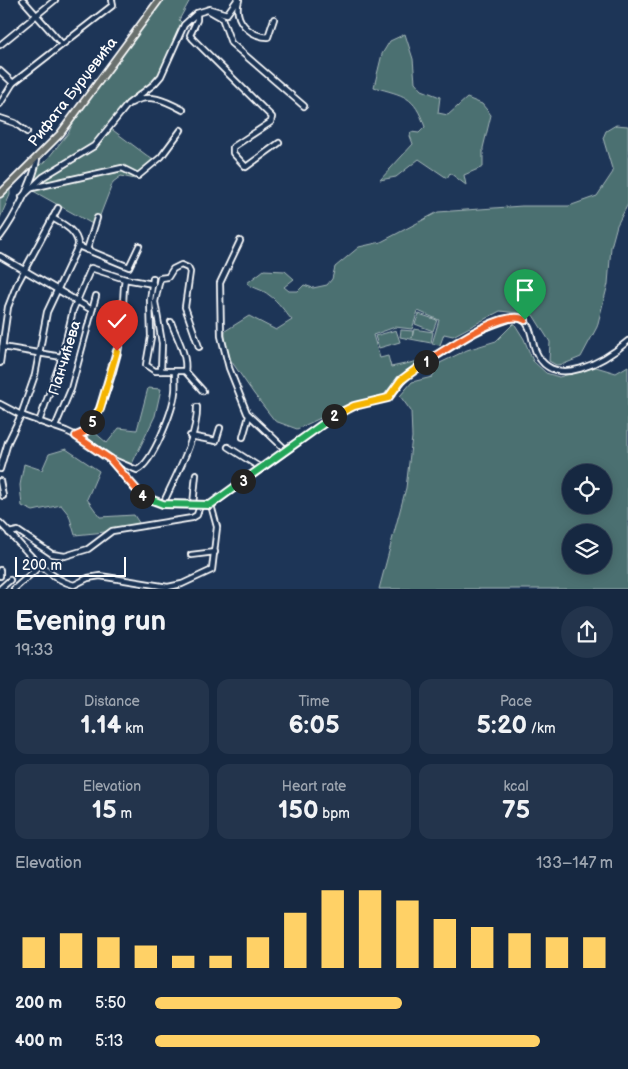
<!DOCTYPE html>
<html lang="en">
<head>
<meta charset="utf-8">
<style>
	:root { --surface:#162841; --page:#23344c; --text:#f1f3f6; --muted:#9ea6b1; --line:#35445a; --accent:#ffd166 }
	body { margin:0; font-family:"Balsamiq Sans",sans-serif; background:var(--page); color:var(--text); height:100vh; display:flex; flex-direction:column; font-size:19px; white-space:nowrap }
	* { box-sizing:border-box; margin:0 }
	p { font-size:16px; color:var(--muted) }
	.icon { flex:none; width:28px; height:28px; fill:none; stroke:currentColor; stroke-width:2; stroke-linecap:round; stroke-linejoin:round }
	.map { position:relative; height:589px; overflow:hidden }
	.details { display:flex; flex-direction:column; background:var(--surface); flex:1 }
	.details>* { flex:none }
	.buttons { position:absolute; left:562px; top:464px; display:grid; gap:10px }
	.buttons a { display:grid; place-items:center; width:50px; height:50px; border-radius:50%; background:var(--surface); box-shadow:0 2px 12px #0003,0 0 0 1px var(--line); font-size:25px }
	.scale { position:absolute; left:15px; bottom:12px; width:111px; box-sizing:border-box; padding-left:5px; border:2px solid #fff; border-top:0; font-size:14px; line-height:18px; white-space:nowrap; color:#fff; -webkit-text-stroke:4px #1d3557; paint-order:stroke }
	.pin { position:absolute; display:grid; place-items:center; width:42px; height:42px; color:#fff; margin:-51px -21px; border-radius:50% 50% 50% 0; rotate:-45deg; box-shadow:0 0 5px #0007 }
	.pin .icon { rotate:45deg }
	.km { position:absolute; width:25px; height:25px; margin:-12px; border-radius:50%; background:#222; color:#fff; font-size:14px; line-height:25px; text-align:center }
	.round { display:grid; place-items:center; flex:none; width:52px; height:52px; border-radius:26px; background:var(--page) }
	.summary { display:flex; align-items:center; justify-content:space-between; height:85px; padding:0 15px }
	h1 { font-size:28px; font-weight:600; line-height:38px }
	.stats { display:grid; grid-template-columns:repeat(3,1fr); gap:8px; height:85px; padding:5px 15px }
	.stats div { display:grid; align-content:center; border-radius:12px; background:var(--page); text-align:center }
	.stats b { font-size:25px; font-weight:600 }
	.stats small { font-size:14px; font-weight:400 }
	.stats p { font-size:14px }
	.chart { height:140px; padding:10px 15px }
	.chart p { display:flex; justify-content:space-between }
	.chart svg { width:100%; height:90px; margin-top:5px; stroke:var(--accent); stroke-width:6 }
	ul { padding:0 15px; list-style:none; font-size:16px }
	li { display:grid; grid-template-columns:80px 60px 1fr; align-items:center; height:38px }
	li i { height:12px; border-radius:6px; background:var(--accent) }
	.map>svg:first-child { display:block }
	.green { fill:#4b6f71; stroke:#a5b7b8; fill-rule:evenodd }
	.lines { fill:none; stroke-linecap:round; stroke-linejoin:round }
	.minor-casing { stroke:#fff; stroke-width:8 }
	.major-casing { stroke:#fff; stroke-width:9 }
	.minor { stroke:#1d3557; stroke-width:4.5 }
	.major { stroke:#6b706d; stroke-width:5.5 }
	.split-1-casing { stroke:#fff; stroke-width:10 }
	.split-2-casing { stroke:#fff; stroke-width:10 }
	.split-3-casing { stroke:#fff; stroke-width:10 }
	.split-4-casing { stroke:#fff; stroke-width:10 }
	.split-5-casing { stroke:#fff; stroke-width:10 }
	.split-6-casing { stroke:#fff; stroke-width:10 }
	.split-1 { stroke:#f0652b; stroke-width:6 }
	.split-2 { stroke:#f5b400; stroke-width:6 }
	.split-3 { stroke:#22a559; stroke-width:6 }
	.split-4 { stroke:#22a559; stroke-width:6 }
	.split-5 { stroke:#f0652b; stroke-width:6 }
	.split-6 { stroke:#f5b400; stroke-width:6 }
	.labels { text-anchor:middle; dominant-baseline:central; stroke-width:4; stroke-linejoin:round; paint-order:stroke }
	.street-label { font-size:15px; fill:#fff; stroke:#1d3557 }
</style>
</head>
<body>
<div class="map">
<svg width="628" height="589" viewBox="0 0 628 589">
	<rect width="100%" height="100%" fill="#1d3557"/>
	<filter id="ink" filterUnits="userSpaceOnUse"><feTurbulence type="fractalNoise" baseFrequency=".02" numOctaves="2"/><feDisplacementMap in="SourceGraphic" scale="10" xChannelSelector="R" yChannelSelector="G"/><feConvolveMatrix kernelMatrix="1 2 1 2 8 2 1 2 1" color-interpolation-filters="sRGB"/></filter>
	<g filter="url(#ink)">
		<g class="green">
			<path d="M 159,0 L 190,0 L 179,20 L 184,25 L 161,76 L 138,95 L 110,128 L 153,160 L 135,179 L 121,176 L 113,182 L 96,226 L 26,187 L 36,167 L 45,162 L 69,132 L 76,113 Z"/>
			<path d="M 405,34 L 413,59 L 415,82 L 422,90 L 440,97 L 438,113 L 448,115 L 467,98 L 482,104 L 491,115 L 483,148 L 483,167 L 464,175 L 466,185 L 450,173 L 447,178 L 419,159 L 396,177 L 380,180 L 413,144 L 410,136 L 411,132 L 419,133 L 425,127 C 414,95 404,96 374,87 L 382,54 L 390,41 Z"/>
			<path d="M 616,125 L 628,126 L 628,204 L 617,225 L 611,247 L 608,284 L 597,327 L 581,357 L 564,364 L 556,365 L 549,361 L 550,342 L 533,315 L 500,311 L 453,336 L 444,334 L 440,345 L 432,344 L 439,320 L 418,311 L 412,329 L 395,327 L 373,335 L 380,358 L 388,356 L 391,367 L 419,361 L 398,378 L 383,396 L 357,401 L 297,429 L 275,421 L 254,394 L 225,352 L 225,331 L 249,316 L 276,330 L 292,320 C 285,312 278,301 269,295 C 262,289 254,289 247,283 L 264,270 L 285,271 L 294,279 L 284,287 L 289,291 L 298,291 L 304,285 L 313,288 L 327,285 L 332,279 L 335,267 L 359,247 L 381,242 L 438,212 L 522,206 L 569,206 L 597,196 L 613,172 L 603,138 L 606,131 Z"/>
			<path d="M 10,185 L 10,195 L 0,218 L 0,194 Z"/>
			<path d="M 419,314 L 437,320 L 433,331 L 415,324 Z"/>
			<path d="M 514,323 L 524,339 L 533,361 L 546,373 L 559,377 L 596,367 L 616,373 L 628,366 L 628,589 L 379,589 L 406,488 L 412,437 L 411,411 L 400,396 L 412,382 L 432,377 L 440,363 L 467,350 L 496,341 ZM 571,472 L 604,472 L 604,505 L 571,505 ZM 571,532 L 604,532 L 604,565 L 571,565 Z"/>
			<path d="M 414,329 L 433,332 L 431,343 L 400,337 L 401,330 L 413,331 L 412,338 Z"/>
			<path d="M 396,330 L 400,342 L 379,348 L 375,336 Z"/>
			<path d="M 148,388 L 161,389 L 155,416 L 131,466 L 110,459 L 83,439 L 94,432 L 107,443 L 119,428 L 137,430 Z"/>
			<path d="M 66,449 L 99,471 L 87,499 L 100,517 L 134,515 L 141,526 L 117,527 L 105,532 L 75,535 L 69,515 L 61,505 L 33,511 L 22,506 L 20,485 L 24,464 L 42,470 L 49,454 Z"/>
		</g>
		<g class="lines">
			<g class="minor-casing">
				<g id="minor">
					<path d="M 23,0 L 62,44"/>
					<path d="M 239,0 C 233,19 248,36 268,37 L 274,19"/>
					<path d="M 208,10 L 222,18 L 231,43 L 304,106"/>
					<path d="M 197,13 L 197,20 L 190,35 L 193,39 L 272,117 L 271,122 L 233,147 L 233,153 L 246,167 L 279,143"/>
					<path d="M 0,45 L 55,0"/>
					<path d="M 0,71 L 13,83"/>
					<path d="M 131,103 C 150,92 166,101 183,110"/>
					<path d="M 0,104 L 13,83 L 113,5 L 112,0"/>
					<path d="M 0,118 L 15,123 L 27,132"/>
					<path d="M 32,188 L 122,168 L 138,176 L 161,157 L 181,130"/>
					<path d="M 22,197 L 43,177 L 94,146 L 128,104 L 154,84 L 161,76 L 184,25 L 197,13 L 210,9 L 227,14 L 237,0"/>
					<path d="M 0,237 C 13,220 35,179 37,158"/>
					<path d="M 240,241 L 220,283 L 221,336 L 229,368 L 247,413 L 286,450"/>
					<path d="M 78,246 L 129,267 L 139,246"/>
					<path d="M 87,250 L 97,218"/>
					<path d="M 0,256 L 92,310"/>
					<path d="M 153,278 L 150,300 L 151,337 L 146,365 L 155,371 L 185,371"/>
					<path d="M 171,322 C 176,336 188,356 185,371 L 203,391"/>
					<path d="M 2,347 L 62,357"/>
					<path d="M 0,363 L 8,307 L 17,284 L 58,208"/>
					<path d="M 161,371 L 162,343 L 155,302 L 160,278 L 168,277 L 173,269 L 181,265 L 188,268 L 190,272 L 185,307 L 199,347"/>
					<path d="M 0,404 L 21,415 L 66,431 L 83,439 L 110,459 L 133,487 L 147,499 L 163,504 L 200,505 L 211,505 L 337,414 L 354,406 L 388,398 L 408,374 L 474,332 L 512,318 L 521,318 C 533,326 531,341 536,352 C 554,392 606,360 628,341"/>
					<path d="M 39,422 L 62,357 L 73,310 L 91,268 L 125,279 L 153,284"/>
					<path d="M 55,427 L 71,389 L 96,296"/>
					<path d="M 77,436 C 100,430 120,352 122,329 C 124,312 122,296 125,279"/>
					<path d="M 190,436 L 216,441 L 220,428"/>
					<path d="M 243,437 L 249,416"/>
					<path d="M 228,447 L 261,468"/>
					<path d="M 111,459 L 137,470 C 153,463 173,410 175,392 C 176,386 175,379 175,372"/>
					<path d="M 0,469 L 8,442 L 21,415 L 35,375 L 47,312 L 78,246 C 79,232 63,224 52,218"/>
					<path d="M 0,481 L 3,496"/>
					<path d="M 163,504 C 175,477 198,437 197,407"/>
					<path d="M 193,505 L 196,474"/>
					<path d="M 0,523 C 22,544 43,577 74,585 L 88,578 L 100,576 L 168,587 L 182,584 L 212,570 L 217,527 L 211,505"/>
					<path d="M 9,533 L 18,531 L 52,554 L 65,556 L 88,549 L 112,531 L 192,518 L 197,515 L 200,505"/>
					<path d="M 191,555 L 215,552"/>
					<path d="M 0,570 L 0,576"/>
					<path d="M 0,589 L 10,580"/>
					<path d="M 14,589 L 41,565"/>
				</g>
			</g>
			<g class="major-casing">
				<path id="major" d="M 0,194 L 60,134 L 159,0"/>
			</g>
			<use href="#minor" class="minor"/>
			<use href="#major" class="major"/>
		</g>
	</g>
	<g class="lines" filter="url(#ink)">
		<g class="split-1-casing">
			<path id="split-1" d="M 426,362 C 444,351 505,307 525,320"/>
		</g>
		<g class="split-2-casing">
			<path id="split-2" d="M 334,416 L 354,406 L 388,398 L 401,380 L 426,362"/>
		</g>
		<g class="split-3-casing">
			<path id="split-3" d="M 243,481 L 334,416"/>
		</g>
		<g class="split-4-casing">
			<path id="split-4" d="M 142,496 L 163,504 L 210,505 L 243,481"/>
		</g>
		<g class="split-5-casing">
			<path id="split-5" d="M 92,422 L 85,432 L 76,436 L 110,459 L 142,496"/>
		</g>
		<g class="split-6-casing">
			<path id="split-6" d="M 92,422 L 100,409 L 117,351"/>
		</g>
		<use href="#split-1" class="split-1"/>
		<use href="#split-2" class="split-2"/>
		<use href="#split-3" class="split-3"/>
		<use href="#split-4" class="split-4"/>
		<use href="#split-5" class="split-5"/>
		<use href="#split-6" class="split-6"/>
	</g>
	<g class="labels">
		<g class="street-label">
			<text transform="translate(73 92) rotate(-52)">Рифата Бурџевића</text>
			<text transform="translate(65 358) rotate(-73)">Панчићева</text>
		</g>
	</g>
</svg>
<div class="buttons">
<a><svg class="icon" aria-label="locate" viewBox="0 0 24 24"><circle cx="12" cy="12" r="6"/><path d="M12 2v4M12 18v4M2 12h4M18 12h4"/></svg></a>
<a><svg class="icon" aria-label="layers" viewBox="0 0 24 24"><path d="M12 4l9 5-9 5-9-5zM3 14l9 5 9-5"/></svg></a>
</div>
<div class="scale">200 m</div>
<div class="pin" style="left:525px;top:320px;background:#1e9e55"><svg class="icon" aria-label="arrive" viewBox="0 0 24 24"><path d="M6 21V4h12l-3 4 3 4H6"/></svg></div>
<div class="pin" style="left:117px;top:351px;background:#d93025"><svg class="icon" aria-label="check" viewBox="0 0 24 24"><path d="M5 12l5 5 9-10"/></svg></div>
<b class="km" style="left:426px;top:362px">1</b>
<b class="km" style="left:334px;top:416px">2</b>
<b class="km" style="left:243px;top:481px">3</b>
<b class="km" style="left:142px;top:496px">4</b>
<b class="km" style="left:92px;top:422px">5</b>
</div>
<section class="details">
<div class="summary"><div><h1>Evening run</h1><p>19:33</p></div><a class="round"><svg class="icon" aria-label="share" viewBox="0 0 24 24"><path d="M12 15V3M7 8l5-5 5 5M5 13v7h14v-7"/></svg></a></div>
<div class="stats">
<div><p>Distance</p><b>1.14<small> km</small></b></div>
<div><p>Time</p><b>6:05</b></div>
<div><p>Pace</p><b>5:20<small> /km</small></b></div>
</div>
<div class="stats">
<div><p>Elevation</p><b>15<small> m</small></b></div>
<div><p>Heart rate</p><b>150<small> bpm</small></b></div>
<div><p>kcal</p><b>75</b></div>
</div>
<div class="chart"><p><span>Elevation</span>133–147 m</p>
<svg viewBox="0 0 160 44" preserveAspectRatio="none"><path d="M5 44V29M15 44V27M25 44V29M35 44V33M45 44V38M55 44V38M65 44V29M75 44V17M85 44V6M95 44V6M105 44V11M115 44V20M125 44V24M135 44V27M145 44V29M155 44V29"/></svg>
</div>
<ul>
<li><b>200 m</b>5:50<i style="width:54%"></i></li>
<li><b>400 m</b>5:13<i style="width:84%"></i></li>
</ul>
</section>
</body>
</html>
